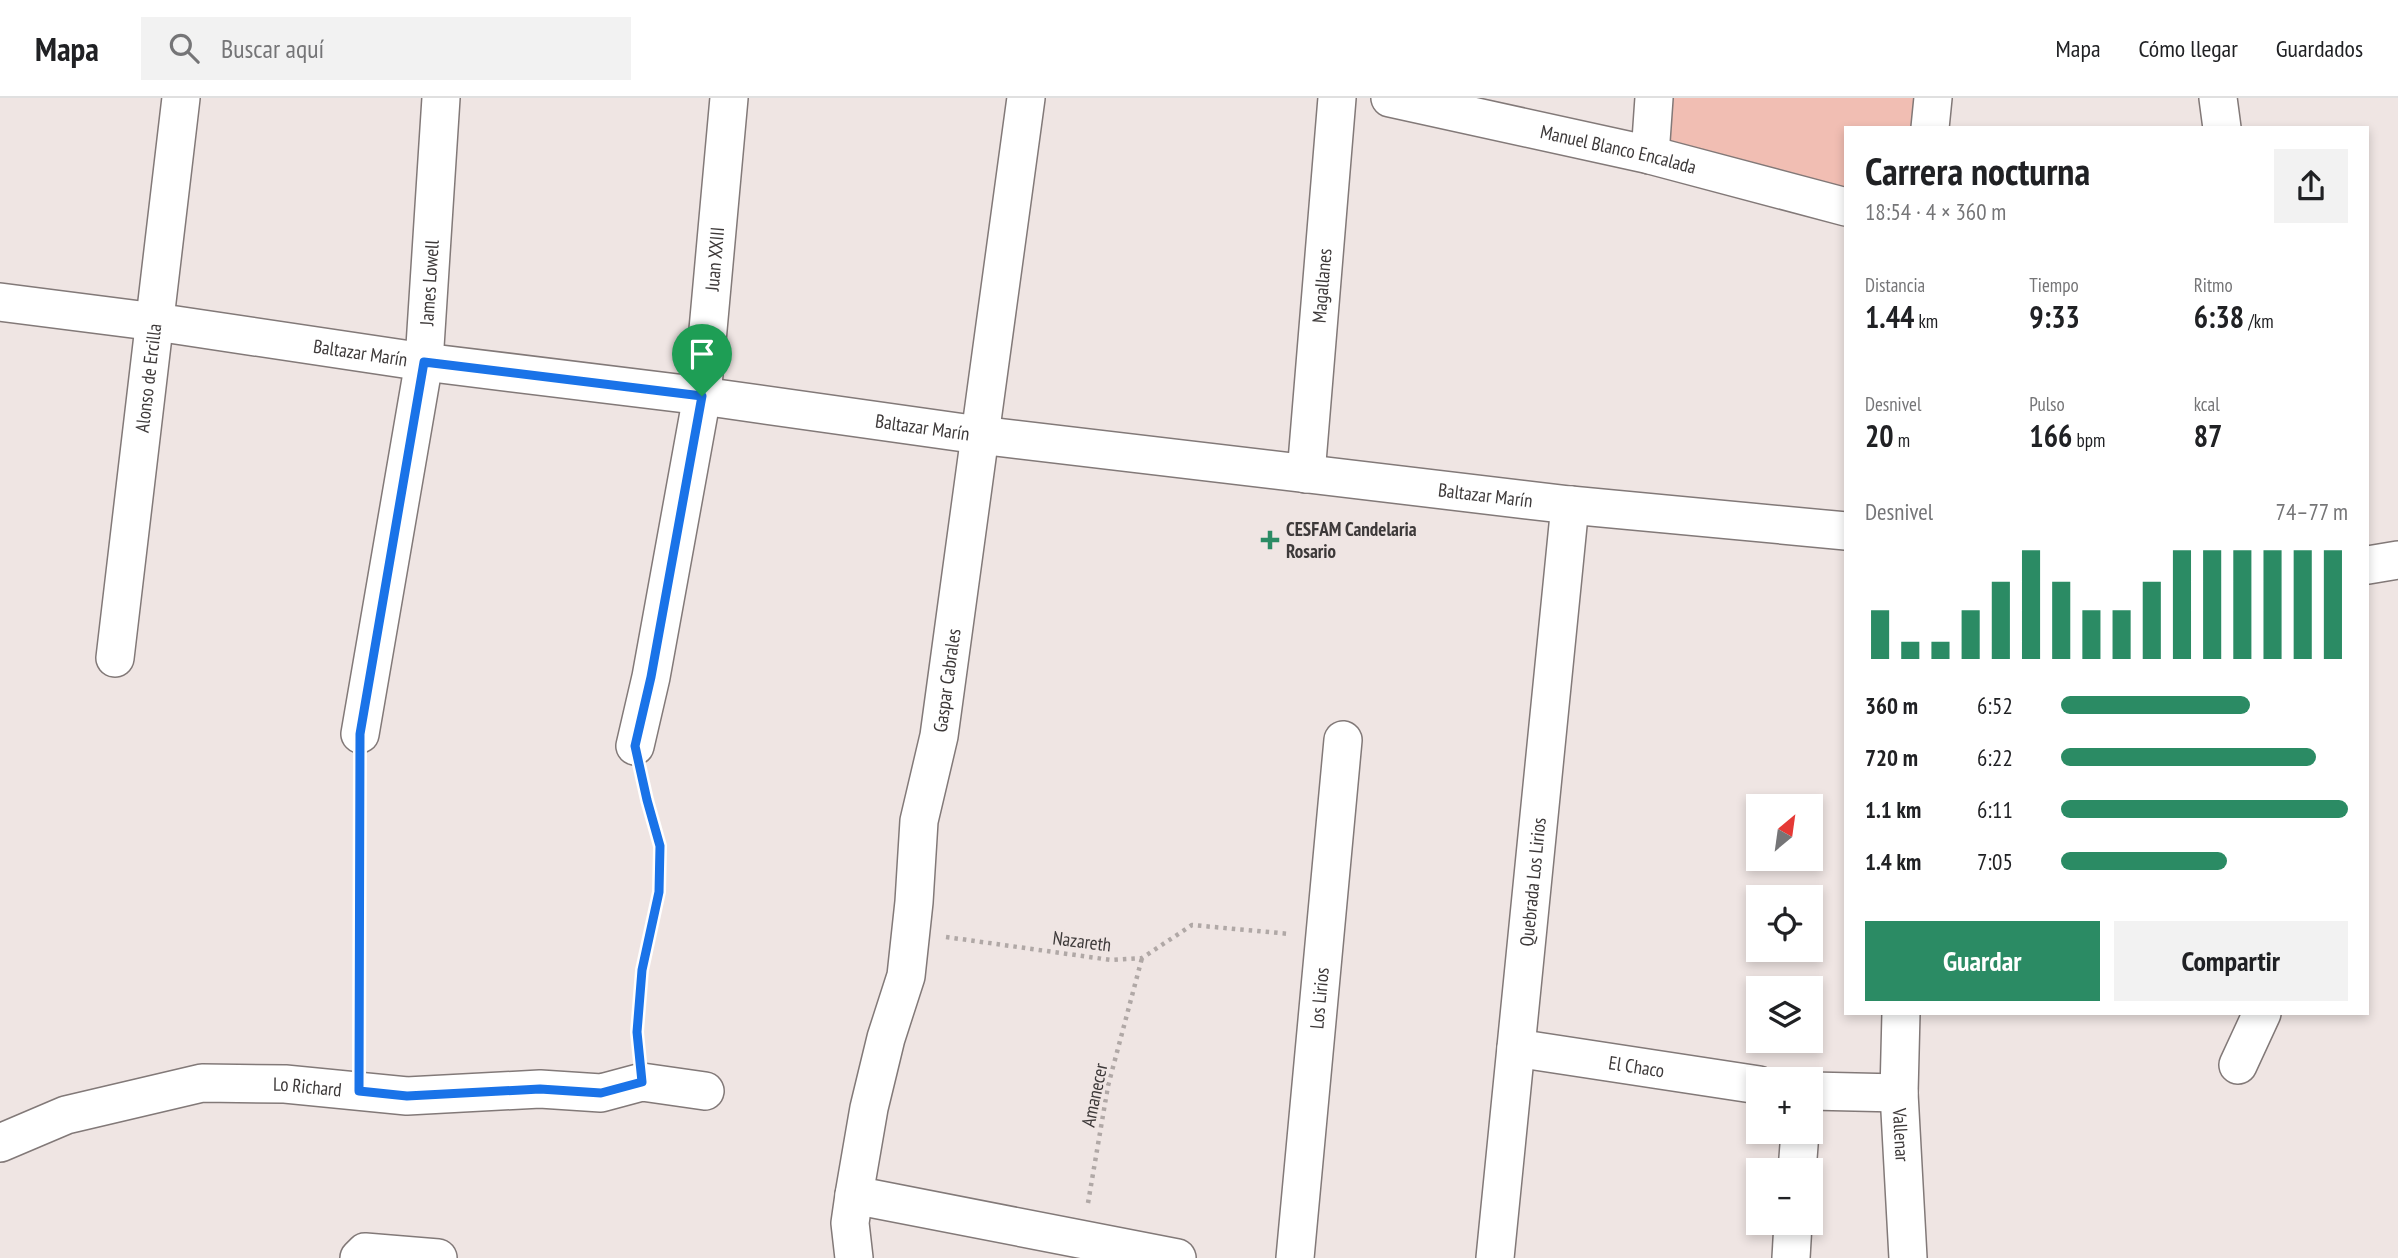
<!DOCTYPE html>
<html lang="es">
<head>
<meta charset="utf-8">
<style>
	:root { --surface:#fff; --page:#f2f2f2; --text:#202124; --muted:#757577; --line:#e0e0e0; --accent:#2b8b64 }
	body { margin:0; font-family:"PT Sans Narrow",sans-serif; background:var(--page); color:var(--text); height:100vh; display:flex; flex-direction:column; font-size:26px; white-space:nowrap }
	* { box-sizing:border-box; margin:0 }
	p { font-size:23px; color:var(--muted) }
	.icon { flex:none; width:38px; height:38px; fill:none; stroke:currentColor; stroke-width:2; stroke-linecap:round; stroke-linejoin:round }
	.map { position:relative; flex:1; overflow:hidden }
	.side { position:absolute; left:1844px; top:28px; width:525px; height:889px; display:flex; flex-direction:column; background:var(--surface); border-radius:0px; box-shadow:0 4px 10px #0003 }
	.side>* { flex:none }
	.needle { width:46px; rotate:29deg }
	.buttons { position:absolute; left:1746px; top:696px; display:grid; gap:14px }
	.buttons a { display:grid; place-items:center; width:77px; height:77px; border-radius:0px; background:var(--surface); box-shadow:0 4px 10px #0003; font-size:35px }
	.pin { position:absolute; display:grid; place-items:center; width:60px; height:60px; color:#fff; margin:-72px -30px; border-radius:50% 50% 50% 0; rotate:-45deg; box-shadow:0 0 7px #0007 }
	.pin .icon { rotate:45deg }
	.round { display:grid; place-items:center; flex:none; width:74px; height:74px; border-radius:0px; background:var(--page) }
	.headline { display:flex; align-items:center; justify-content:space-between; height:119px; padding:0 21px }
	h1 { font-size:38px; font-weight:700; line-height:52px }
	.metrics { display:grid; grid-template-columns:repeat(3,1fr); gap:10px; height:119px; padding:7px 21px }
	.metrics div { display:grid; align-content:center }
	.metrics b { font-size:30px; font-weight:700 }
	.metrics small { font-size:19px; font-weight:400 }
	.metrics p { font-size:19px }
	.chart { height:196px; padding:14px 21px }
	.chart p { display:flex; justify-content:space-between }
	.chart svg { width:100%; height:126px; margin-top:7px; stroke:var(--accent); stroke-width:6 }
	.cta { display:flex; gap:14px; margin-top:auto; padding:14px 21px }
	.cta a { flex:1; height:80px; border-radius:0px; background:var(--accent); color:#fff; font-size:28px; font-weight:700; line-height:80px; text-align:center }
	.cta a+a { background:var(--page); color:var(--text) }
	ul { padding:0 21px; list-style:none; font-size:23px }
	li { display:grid; grid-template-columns:112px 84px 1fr; align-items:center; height:52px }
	li i { height:18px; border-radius:9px; background:var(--accent) }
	header { display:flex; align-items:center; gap:42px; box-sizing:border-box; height:98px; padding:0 35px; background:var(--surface); border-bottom:2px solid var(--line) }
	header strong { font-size:33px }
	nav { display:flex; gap:38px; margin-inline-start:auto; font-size:24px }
	.search { width:490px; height:63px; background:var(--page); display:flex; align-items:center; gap:18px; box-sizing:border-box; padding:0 24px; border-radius:0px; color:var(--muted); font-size:26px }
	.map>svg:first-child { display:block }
	.green { fill:#f1beb3 }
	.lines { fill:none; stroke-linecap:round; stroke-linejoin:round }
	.minor-casing { stroke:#827978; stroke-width:40 }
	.path { stroke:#b0a8a6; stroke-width:4.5; stroke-dasharray:3.5 5; stroke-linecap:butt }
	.minor { stroke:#fff; stroke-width:37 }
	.route-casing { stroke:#fff; stroke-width:14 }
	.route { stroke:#1a73e8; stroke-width:9 }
	.poi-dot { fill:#2b8b64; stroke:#efe5e3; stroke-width:2.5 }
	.labels { text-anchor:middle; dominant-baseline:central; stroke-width:6; stroke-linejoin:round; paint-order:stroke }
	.street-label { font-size:19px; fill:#3d3939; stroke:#efe5e3 }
	.poi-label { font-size:19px; font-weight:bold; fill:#3d3939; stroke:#efe5e3; text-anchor:start }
</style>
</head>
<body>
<header>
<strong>Mapa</strong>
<div class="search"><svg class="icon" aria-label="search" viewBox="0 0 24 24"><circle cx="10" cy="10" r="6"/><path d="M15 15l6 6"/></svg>Buscar aquí</div>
<nav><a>Mapa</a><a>Cómo llegar</a><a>Guardados</a></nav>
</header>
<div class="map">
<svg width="2398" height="1160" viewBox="0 0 2398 1160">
	<rect width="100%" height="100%" fill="#efe5e3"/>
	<path class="green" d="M 1654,0 L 1933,0 L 1930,30 L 1846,30 L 1846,109 L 1650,57 Z"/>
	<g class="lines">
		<g class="minor-casing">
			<g id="minor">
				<path id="s1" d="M 1390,0 L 1650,57 L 1846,109"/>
				<path d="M 2218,0 L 2222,30"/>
				<path d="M 1930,30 L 1933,0"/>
				<path d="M 1650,57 L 1654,0"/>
				<path id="s2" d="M 0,204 L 156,224 L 424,264 L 702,298 L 979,337 L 1570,407 L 1846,433"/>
				<path id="s3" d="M 1306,376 L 1337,0"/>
				<path d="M 2368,467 L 2398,462"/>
				<path id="s4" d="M 115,560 L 181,0"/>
				<path id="s5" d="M 360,636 L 424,264 L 441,0"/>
				<path id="s6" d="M 635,648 L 651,579 L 702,298 L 729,0"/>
				<path id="s7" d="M 1901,915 L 1899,995 L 1908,1160"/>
				<path id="s8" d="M 1516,950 L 1759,987"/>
				<path d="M 2238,967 L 2262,915"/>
				<path d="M 1811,993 L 1899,995"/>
				<path id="s9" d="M 0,1045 L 66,1017 L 202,985 L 285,986 L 407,998 L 540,991 L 601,995 L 642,984 L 705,993"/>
				<path d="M 1797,1073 L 1800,1034"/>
				<path d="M 854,1097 L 1177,1160"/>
				<path d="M 359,1160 L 365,1154 L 438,1160"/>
				<path id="s10" d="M 854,1160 L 850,1125 L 854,1097 L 869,1010 L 886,940 L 906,878 L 914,804 L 919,723 L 939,638 L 1026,0"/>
				<path id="s11" d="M 1295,1160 L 1343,642"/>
				<path id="s12" d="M 1495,1160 L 1570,407"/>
				<path d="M 1791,1160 L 1793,1125"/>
			</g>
		</g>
		<g class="path">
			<path d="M 946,839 L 1111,862 L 1142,860 L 1192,827 L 1290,836"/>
			<path d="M 638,948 L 637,934 L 642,871 L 659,794 L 660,748 L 642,681"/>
			<path d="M 359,957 L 360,672"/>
			<path d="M 1088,1105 L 1108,988 L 1142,860"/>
		</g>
		<use href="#minor" class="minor"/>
	</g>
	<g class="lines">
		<g class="route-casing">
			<path id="route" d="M 424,264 L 702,298 L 651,579 L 635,648 L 647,702 L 660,748 L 659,794 L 642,872 L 637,934 L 642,984 L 601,995 L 540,991 L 407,998 L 359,993 L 360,636 Z"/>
		</g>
		<use href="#route" class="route"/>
	</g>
	<path class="poi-dot" d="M1266.5 431.5h7v7h7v7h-7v7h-7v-7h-7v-7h7z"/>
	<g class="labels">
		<g class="street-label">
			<text stroke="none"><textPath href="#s1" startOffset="234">Manuel Blanco Encalada</textPath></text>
			<text stroke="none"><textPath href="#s6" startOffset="494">Juan XXIII</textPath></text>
			<text stroke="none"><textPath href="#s5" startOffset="457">James Lowell</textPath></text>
			<text stroke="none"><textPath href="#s3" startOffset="189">Magallanes</textPath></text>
			<text stroke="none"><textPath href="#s2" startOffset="364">Baltazar Marín</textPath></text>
			<text stroke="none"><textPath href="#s4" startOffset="282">Alonso de Ercilla</textPath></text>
			<text stroke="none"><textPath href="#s2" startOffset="931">Baltazar Marín</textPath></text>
			<text stroke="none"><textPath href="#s2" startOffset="1498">Baltazar Marín</textPath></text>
			<text stroke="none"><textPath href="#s10" startOffset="588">Gaspar Cabrales</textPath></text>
			<text stroke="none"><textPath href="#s12" startOffset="378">Quebrada Los Lirios</textPath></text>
			<text transform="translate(1082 843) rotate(7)">Nazareth</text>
			<text stroke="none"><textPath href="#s11" startOffset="261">Los Lirios</textPath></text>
			<text stroke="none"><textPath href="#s8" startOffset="122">El Chaco</textPath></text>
			<text stroke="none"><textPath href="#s9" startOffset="317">Lo Richard</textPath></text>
			<text transform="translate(1094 997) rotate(-78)">Amanecer</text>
			<text stroke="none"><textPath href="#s7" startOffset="122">Vallenar</textPath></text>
		</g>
		<g class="poi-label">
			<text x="1286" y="431">CESFAM Candelaria<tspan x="1286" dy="22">Rosario</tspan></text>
		</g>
	</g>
</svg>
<div class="buttons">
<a><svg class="needle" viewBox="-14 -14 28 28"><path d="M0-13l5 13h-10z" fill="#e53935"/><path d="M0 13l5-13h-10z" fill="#757577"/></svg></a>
<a><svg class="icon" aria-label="locate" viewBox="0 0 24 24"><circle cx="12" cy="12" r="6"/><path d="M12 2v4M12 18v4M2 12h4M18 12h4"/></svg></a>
<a><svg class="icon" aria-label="layers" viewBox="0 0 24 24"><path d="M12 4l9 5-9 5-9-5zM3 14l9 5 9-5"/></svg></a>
<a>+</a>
<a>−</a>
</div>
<div class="pin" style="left:702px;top:298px;background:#1e9e55"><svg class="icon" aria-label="arrive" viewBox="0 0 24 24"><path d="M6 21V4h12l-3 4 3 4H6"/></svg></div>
<section class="side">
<div class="headline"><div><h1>Carrera nocturna</h1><p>18:54 · 4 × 360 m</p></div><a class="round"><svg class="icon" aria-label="share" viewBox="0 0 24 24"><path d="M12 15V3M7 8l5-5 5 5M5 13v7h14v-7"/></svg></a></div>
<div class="metrics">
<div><p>Distancia</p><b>1.44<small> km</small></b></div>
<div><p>Tiempo</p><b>9:33</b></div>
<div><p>Ritmo</p><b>6:38<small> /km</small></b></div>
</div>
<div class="metrics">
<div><p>Desnivel</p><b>20<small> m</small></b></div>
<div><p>Pulso</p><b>166<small> bpm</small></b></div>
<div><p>kcal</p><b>87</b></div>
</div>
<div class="chart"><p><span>Desnivel</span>74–77 m</p>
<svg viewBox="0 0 160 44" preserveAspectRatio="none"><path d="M5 44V27M15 44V38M25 44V38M35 44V27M45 44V17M55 44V6M65 44V17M75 44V27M85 44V27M95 44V17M105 44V6M115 44V6M125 44V6M135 44V6M145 44V6M155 44V6"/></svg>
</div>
<ul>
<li><b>360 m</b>6:52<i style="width:66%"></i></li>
<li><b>720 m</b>6:22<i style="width:89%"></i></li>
<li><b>1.1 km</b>6:11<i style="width:100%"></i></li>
<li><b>1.4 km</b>7:05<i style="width:58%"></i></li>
</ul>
<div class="cta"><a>Guardar</a><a>Compartir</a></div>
</section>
</div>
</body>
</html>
